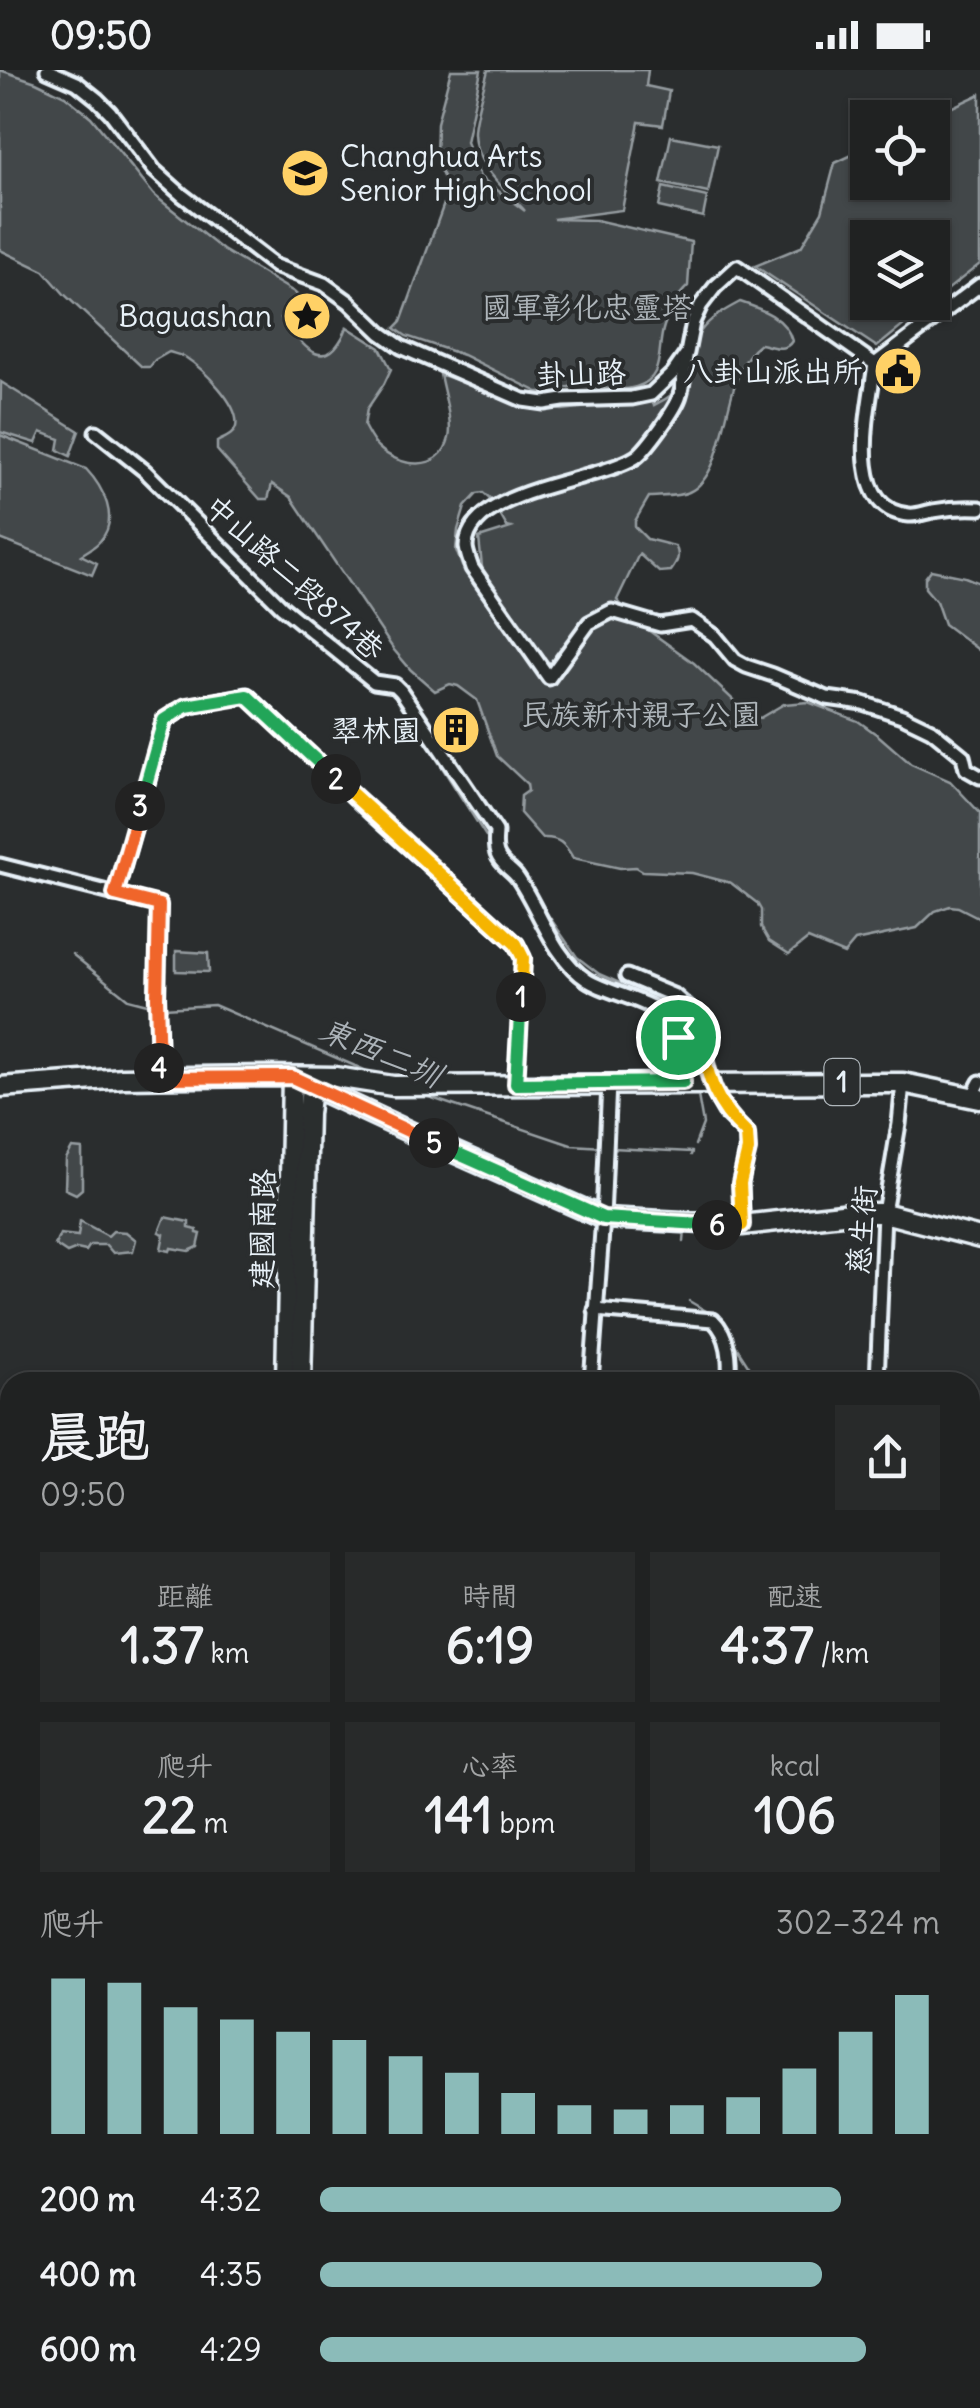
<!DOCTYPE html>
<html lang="zh-TW">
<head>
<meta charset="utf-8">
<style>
	:root { --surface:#202222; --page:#282a2a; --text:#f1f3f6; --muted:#a2a4a5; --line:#3d3f40; --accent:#8bbbb9 }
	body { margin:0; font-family:Delius,"LXGW WenKai TC",sans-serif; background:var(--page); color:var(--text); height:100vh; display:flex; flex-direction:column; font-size:38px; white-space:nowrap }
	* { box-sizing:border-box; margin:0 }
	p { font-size:32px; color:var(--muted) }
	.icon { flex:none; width:55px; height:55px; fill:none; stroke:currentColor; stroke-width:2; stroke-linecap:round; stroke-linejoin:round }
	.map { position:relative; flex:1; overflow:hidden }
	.details { position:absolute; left:0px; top:1302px; width:980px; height:1038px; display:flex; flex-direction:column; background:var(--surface); border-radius:30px 30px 0 0; box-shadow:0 2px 8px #0004,0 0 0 2px var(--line) }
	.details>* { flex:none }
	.buttons { position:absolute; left:850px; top:30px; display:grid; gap:20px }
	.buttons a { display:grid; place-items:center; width:100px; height:100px; border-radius:0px; background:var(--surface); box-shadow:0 2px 8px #0004,0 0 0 2px var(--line); font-size:50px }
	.pin { position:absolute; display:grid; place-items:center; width:85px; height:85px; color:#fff; margin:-42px; border:5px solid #fff; border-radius:50%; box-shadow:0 2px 10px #0007 }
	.km { position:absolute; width:50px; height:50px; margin:-25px; border-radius:50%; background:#222; color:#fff; font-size:28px; line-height:50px; text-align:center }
	.round { display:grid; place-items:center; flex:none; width:105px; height:105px; border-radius:0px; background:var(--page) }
	.headline { display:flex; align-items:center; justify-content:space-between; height:170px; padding:0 40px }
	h1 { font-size:55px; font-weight:700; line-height:75px }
	.metrics { display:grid; grid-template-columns:repeat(3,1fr); gap:15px; height:170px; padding:10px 40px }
	.metrics div { display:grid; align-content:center; border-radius:0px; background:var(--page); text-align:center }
	.metrics b { font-size:50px; font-weight:700 }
	.metrics small { font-size:28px; font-weight:400 }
	.metrics p { font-size:28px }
	.chart { height:280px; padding:20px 40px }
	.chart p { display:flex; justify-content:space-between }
	.chart svg { width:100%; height:180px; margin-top:10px; stroke:var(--accent); stroke-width:6 }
	ul { padding:0 40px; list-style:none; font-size:32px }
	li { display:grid; grid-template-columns:160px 120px 1fr; align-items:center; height:75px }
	li i { height:25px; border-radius:12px; background:var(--accent) }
	.status { display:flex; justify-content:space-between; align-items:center; height:70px; padding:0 50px; background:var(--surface); direction:ltr }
	.status svg { height:28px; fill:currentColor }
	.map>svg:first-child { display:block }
	.green { fill:#424648; stroke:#959ca0; stroke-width:2.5; fill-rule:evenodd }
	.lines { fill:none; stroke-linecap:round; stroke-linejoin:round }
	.stream { stroke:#989fa3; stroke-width:2.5 }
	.street-casing { stroke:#e8f1f8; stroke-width:19 }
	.secondary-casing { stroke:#e8f1f8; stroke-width:25 }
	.primary-casing { stroke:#e8f1f8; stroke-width:25 }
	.street { stroke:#2a2d2e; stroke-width:11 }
	.secondary { stroke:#2a2d2e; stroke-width:18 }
	.primary { stroke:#2a2d2e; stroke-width:18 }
	.rail { stroke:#e8f1f8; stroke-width:2.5 }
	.split-1-casing { stroke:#fff; stroke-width:20 }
	.split-2-casing { stroke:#fff; stroke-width:20 }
	.split-3-casing { stroke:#fff; stroke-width:20 }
	.split-4-casing { stroke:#fff; stroke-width:20 }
	.split-5-casing { stroke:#fff; stroke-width:20 }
	.split-6-casing { stroke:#fff; stroke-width:20 }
	.split-7-casing { stroke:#fff; stroke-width:20 }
	.split-1 { stroke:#22a559; stroke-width:12 }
	.split-2 { stroke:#f5b400; stroke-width:12 }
	.split-3 { stroke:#22a559; stroke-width:12 }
	.split-4 { stroke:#f0652b; stroke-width:12 }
	.split-5 { stroke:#f0652b; stroke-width:12 }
	.split-6 { stroke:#22a559; stroke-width:12 }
	.split-7 { stroke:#f5b400; stroke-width:12 }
	.labels { text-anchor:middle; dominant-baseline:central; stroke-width:8; stroke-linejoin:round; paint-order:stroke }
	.shield { fill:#2a2d2e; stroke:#afb6bb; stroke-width:2.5 }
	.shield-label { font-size:28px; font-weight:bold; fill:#e8f1f8 }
	.poi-label { font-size:30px; fill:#e8f1f8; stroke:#2a2d2e; text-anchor:end }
	.park-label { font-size:30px; fill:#aeb5ba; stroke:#2a2d2e }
	.street-label { font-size:30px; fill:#e8f1f8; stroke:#2a2d2e }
	.water-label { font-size:32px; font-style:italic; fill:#acb3b9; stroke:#2a2d2e }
</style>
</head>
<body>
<div class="status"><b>09:50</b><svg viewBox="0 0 49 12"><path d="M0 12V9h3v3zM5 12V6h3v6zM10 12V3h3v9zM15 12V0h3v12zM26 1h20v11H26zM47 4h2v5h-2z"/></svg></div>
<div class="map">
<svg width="980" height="2338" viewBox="0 0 980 2338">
	<rect width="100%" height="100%" fill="#2a2d2e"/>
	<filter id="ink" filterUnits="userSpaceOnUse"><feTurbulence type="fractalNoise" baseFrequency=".01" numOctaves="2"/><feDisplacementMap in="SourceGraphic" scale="20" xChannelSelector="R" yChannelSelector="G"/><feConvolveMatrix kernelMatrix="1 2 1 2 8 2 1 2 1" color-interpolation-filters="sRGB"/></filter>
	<g filter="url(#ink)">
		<g class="green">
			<path d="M 0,0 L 36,12 L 65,26 L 91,47 L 154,125 L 223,180 L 294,222 L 298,226 L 284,237 L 281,248 C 294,263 315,299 335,278 C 341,271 344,266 347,257 L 380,278 L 391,299 L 384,314 L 367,339 L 364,356 C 368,363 372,372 378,377 C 400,398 440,403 449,368 C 453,352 443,321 440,304 L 523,335 L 562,340 L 653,330 L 654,335 C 667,329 686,317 691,303 C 696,289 691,275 700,262 C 710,248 725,240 740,232 C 761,239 786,247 792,271 C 785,283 771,276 760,274 C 719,303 732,402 689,422 C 678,427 661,426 649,427 L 635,451 L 635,457 L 647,469 L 675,476 C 681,485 677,493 671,501 L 659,502 L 639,484 L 617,530 L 641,555 L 694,593 L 748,644 L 760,648 L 784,634 L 808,632 L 858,651 L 879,666 L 911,694 L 950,711 L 980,743 L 980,848 L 958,837 L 950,836 L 935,841 L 917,858 L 855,871 L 844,884 L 808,869 L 789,884 L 769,871 L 761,857 L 761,840 L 757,833 L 731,813 L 692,803 L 643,801 L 636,797 L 620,798 L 573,788 C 565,774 559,767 542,768 L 520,743 L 521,726 L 528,721 L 527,714 L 497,686 L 477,630 L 458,616 L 450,614 L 435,621 L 411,600 L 394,580 L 291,427 L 272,414 L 268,429 L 260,429 L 217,380 L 217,372 C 224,368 234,365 236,357 C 241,335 202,298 185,287 C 183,286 172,283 169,282 L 155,290 L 150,297 L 142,297 L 65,225 L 44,201 L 0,180 ZM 483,423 L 492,431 L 507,457 L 511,458 L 479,468 L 483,507 L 542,607 L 498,549 L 462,496 L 456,480 L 458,460 L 465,437 L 477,424 Z"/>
			<path d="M 451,0 L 481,0 L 466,72 L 480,107 L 525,141 C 507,121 474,95 474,63 C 474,47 484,17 488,0 L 648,0 L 646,16 L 669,21 L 663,55 L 639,52 L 622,140 L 553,149 L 596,150 L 691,172 L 688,216 C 677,226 669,242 664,256 C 656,280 666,308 636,317 C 613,325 588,311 564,318 L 556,309 L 548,314 L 544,322 L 538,322 L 463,285 L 406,266 L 395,258 L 401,252 L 449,120 L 436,91 L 437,53 Z"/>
			<path d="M 980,24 L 980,194 L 932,232 L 932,168 L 868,168 L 868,232 L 932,232 L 877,277 L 755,196 L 801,177 L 822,142 L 835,93 L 867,78 L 868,112 L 932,112 L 931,47 Z"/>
			<path d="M 671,66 L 718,75 L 708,123 L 661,113 Z"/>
			<path d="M 663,117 L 707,127 L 703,147 L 659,137 Z"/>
			<path d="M 1,312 L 79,361 L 70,386 L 58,380 L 60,369 L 41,362 L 36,373 L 0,362 Z"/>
			<path d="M 0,365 L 86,399 C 103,417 120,449 100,471 C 95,477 87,481 81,485 L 97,493 L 92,505 L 0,469 Z"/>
			<path d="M 931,500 L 965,507 L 980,513 L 980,581 L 944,554 L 936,531 L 925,518 L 925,508 Z"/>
			<path d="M 176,881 L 208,883 L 209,902 L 176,901 Z"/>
			<path d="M 72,1078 L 82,1079 L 82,1119 L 76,1124 L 65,1119 L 66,1089 Z"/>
			<path d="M 165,1147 L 189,1152 L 189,1158 L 197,1160 L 197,1163 L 201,1164 L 198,1177 L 189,1181 L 171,1178 L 170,1181 L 161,1179 L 164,1164 L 159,1162 Z"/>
			<path d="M 80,1151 L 108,1166 L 113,1161 L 126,1162 L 136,1170 L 133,1181 L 113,1183 L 106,1175 L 90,1175 L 86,1181 L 77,1179 L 67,1183 L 55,1175 L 60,1164 L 78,1166 Z"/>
		</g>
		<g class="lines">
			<g class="stream">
				<path d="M 265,512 L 377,606"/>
				<path d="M 394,622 L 489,771"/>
				<path d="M 530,819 L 577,887 L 599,904 L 667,934 L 684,949 L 695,1007"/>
				<path d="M 72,884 L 128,929 L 151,935"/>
				<path d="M 164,938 L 214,935 L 376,1005"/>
				<path d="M 420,1024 L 571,1075 L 604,1077"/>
				<path d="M 695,1075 L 703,1054 L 697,1020"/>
				<path d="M 612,1078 L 692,1082 L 691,1085"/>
				<path d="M 684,1172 L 685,1160"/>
				<path d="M 689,1231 L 713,1245"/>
				<path d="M 730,1267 L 759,1312"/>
				<path d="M 970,1588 L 979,1615"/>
				<path d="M 0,2000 L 10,2002"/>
			</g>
			<g class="street-casing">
				<g id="street">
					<path d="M 47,0 L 77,13 L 97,29 L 110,42 L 154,100 L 182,125 L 275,196 L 324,214 L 349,232 L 381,263 L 401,277 L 523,330 L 544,333 L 563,330 L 632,328 L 651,324 L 673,303 L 687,283 L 693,252 L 701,235 L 715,217 L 737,197 L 875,294 L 980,215"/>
					<path d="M 686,287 C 684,300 684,313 680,325 C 677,338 646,380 636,387 C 597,412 469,419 466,476 C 466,482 470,492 472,498 L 549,608 L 589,553 L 612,541 L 660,555 L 692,550 L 715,566 L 735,590 L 746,596 L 773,605 L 827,628 L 863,633 L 902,646 L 931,660 L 963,686 L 966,699 L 980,707"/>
					<path d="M 875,294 C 870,335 843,440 909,445 C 916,446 926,442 933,441 C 949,438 963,437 980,438"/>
					<path d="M 96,362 L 145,401 L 282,537 L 374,612 L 395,615 L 401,621 L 496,761 C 496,769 494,776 497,784 C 501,795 511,799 517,807 C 539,838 553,888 587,910 C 611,925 653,930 671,952 C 682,966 681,994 683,1012"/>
					<path d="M 0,795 L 159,835 L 157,927 L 160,1008"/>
					<path d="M 115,825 L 165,650 L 186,637 L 247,625 L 372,744 L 516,874 L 523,888 L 516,1014"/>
					<path d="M 627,906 L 675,926 L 694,943 L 709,1013 L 727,1045 L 747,1064 L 747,1080 L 741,1113 L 742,1155"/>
					<path d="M 972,1027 L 980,1012"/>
					<path d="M 595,1240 L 713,1250 C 730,1266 730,1290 729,1312"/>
					<path d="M 591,1312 L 603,1148 L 609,1013"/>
					<path d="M 877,1312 L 884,1143 L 899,1054 L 903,1013"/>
					<path d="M 970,1425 L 980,1426"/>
					<path d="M 970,1868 L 980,1868"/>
					<path d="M 970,2055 L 980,2055"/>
					<path d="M 0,2112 L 10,2096"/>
					<path d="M 970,2161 L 980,2161"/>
					<path d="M 0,2195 L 10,2196"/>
					<path d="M 0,2290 L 10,2260"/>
					<path d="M 57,2338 L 60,2330"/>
					<path d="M 659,2338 L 659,2330"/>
				</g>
			</g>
			<g class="secondary-casing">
				<g id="secondary">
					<path d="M 286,1312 L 292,1007 L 438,1075 L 603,1148 L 742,1155 L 851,1143 L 884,1143 L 980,1168"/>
					<path d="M 301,1312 L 308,1044 L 312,1008"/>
					<path d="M 970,1622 L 980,1622"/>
					<path d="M 470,2330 L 572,2338"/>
					<path d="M 249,2338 L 250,2330"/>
					<path d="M 266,2338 L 266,2330"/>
				</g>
			</g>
			<g class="primary-casing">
				<path id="primary" d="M 0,1017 L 123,1008 L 268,1006 L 335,1007 L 393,1016 L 869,1013 L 903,1013 L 980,1029"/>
			</g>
			<use href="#street" class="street"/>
			<use href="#secondary" class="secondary"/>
			<use href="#primary" class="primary"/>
			<g class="rail">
				<path d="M 970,1982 L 980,1981"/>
				<path d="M 0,2053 L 10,2052"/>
			</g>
		</g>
	</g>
	<g class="lines" filter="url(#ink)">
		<g class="split-1-casing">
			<path id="split-1" d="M 521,927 L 516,1014 L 683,1012 L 678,967"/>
		</g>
		<g class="split-2-casing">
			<path id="split-2" d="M 336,709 L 516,874 L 523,888 L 521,927"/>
		</g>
		<g class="split-3-casing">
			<path id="split-3" d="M 140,736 L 164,650 L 186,636 L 247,626 L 336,709"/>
		</g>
		<g class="split-4-casing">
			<path id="split-4" d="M 140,736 L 115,824 L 159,835 L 157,927 L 159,998"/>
		</g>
		<g class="split-5-casing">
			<path id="split-5" d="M 159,998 L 160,1008 L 292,1007 L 434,1073"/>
		</g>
		<g class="split-6-casing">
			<path id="split-6" d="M 434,1073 L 603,1148 L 717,1155"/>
		</g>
		<g class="split-7-casing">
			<path id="split-7" d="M 678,967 L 700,964 C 709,1010 712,1031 747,1064 L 748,1080 L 740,1113 L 742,1155 L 717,1155"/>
		</g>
		<use href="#split-1" class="split-1"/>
		<use href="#split-2" class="split-2"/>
		<use href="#split-3" class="split-3"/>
		<use href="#split-4" class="split-4"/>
		<use href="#split-5" class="split-5"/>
		<use href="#split-6" class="split-6"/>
		<use href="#split-7" class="split-7"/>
	</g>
	<defs>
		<g id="school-disc" transform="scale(2.5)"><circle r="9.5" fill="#ffd166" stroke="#2a2d2e"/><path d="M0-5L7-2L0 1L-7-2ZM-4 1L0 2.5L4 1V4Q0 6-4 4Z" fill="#111"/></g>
		<g id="sight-disc" transform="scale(2.5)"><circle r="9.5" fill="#ffd166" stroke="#2a2d2e"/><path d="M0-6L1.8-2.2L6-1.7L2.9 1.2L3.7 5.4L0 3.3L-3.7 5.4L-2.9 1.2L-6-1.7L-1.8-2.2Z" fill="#111"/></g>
		<g id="civic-disc" transform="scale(2.5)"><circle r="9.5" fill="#ffd166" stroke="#2a2d2e"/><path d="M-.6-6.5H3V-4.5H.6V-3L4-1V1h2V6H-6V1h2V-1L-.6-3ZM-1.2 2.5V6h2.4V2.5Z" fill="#111"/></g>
		<g id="building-disc" transform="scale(2.5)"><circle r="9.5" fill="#ffd166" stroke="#2a2d2e"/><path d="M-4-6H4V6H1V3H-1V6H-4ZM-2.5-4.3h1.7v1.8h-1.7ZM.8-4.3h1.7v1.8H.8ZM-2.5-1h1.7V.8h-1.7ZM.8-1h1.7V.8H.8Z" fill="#111"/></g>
	</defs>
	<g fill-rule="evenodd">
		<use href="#school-disc" x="305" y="103"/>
		<use href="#sight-disc" x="307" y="246"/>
		<use href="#civic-disc" x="898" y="301"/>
		<use href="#building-disc" x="456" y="660"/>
	</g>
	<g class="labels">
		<rect class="shield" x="824.5" y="989" width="35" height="46" rx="8"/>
		<g class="shield-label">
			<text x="842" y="1012">1</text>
		</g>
		<g class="poi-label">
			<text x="340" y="86" text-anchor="start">Changhua Arts<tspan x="340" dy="34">Senior High School</tspan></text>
			<text x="272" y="246">Baguashan</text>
			<text x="863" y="301">八卦山派出所</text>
			<text x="421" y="660">翠林園</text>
		</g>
		<g class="park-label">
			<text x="587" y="237">國軍彰化忠靈塔</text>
			<text x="641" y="644">民族新村親子公園</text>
		</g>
		<g class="street-label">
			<text transform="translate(581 303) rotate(-2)">卦山路</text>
			<text transform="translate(295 507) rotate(42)">中山路二段874巷</text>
			<text transform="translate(262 1159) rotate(-89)">建國南路</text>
			<text transform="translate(861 1160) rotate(-85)">慈生街</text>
		</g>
		<g class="water-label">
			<text transform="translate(381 982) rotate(23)">東西二圳</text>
		</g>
	</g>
</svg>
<div class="buttons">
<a><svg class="icon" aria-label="locate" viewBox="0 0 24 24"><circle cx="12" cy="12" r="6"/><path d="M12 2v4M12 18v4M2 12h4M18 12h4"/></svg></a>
<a><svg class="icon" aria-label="layers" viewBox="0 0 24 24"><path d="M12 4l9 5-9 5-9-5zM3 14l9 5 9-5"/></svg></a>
</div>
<div class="pin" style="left:678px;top:967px;background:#1e9e55"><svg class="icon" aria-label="arrive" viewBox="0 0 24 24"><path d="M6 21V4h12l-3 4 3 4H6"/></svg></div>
<b class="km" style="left:521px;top:927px">1</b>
<b class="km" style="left:336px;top:709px">2</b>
<b class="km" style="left:140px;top:736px">3</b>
<b class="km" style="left:159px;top:998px">4</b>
<b class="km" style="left:434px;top:1073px">5</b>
<b class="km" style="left:717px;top:1155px">6</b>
<section class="details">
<div class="headline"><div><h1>晨跑</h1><p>09:50</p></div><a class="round"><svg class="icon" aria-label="share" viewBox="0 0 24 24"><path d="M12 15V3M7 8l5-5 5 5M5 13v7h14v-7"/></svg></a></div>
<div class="metrics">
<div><p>距離</p><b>1.37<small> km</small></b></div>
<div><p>時間</p><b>6:19</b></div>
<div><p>配速</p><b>4:37<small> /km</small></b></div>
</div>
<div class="metrics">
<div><p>爬升</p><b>22<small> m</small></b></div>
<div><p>心率</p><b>141<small> bpm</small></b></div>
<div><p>kcal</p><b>106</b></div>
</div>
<div class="chart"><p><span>爬升</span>302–324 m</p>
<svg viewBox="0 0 160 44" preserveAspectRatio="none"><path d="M5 44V6M15 44V7M25 44V13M35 44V16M45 44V19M55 44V21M65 44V25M75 44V29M85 44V34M95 44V37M105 44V38M115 44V37M125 44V35M135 44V28M145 44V19M155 44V10"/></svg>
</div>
<ul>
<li><b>200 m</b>4:32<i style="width:84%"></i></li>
<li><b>400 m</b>4:35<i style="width:81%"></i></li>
<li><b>600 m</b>4:29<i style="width:88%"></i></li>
</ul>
</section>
</div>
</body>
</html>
